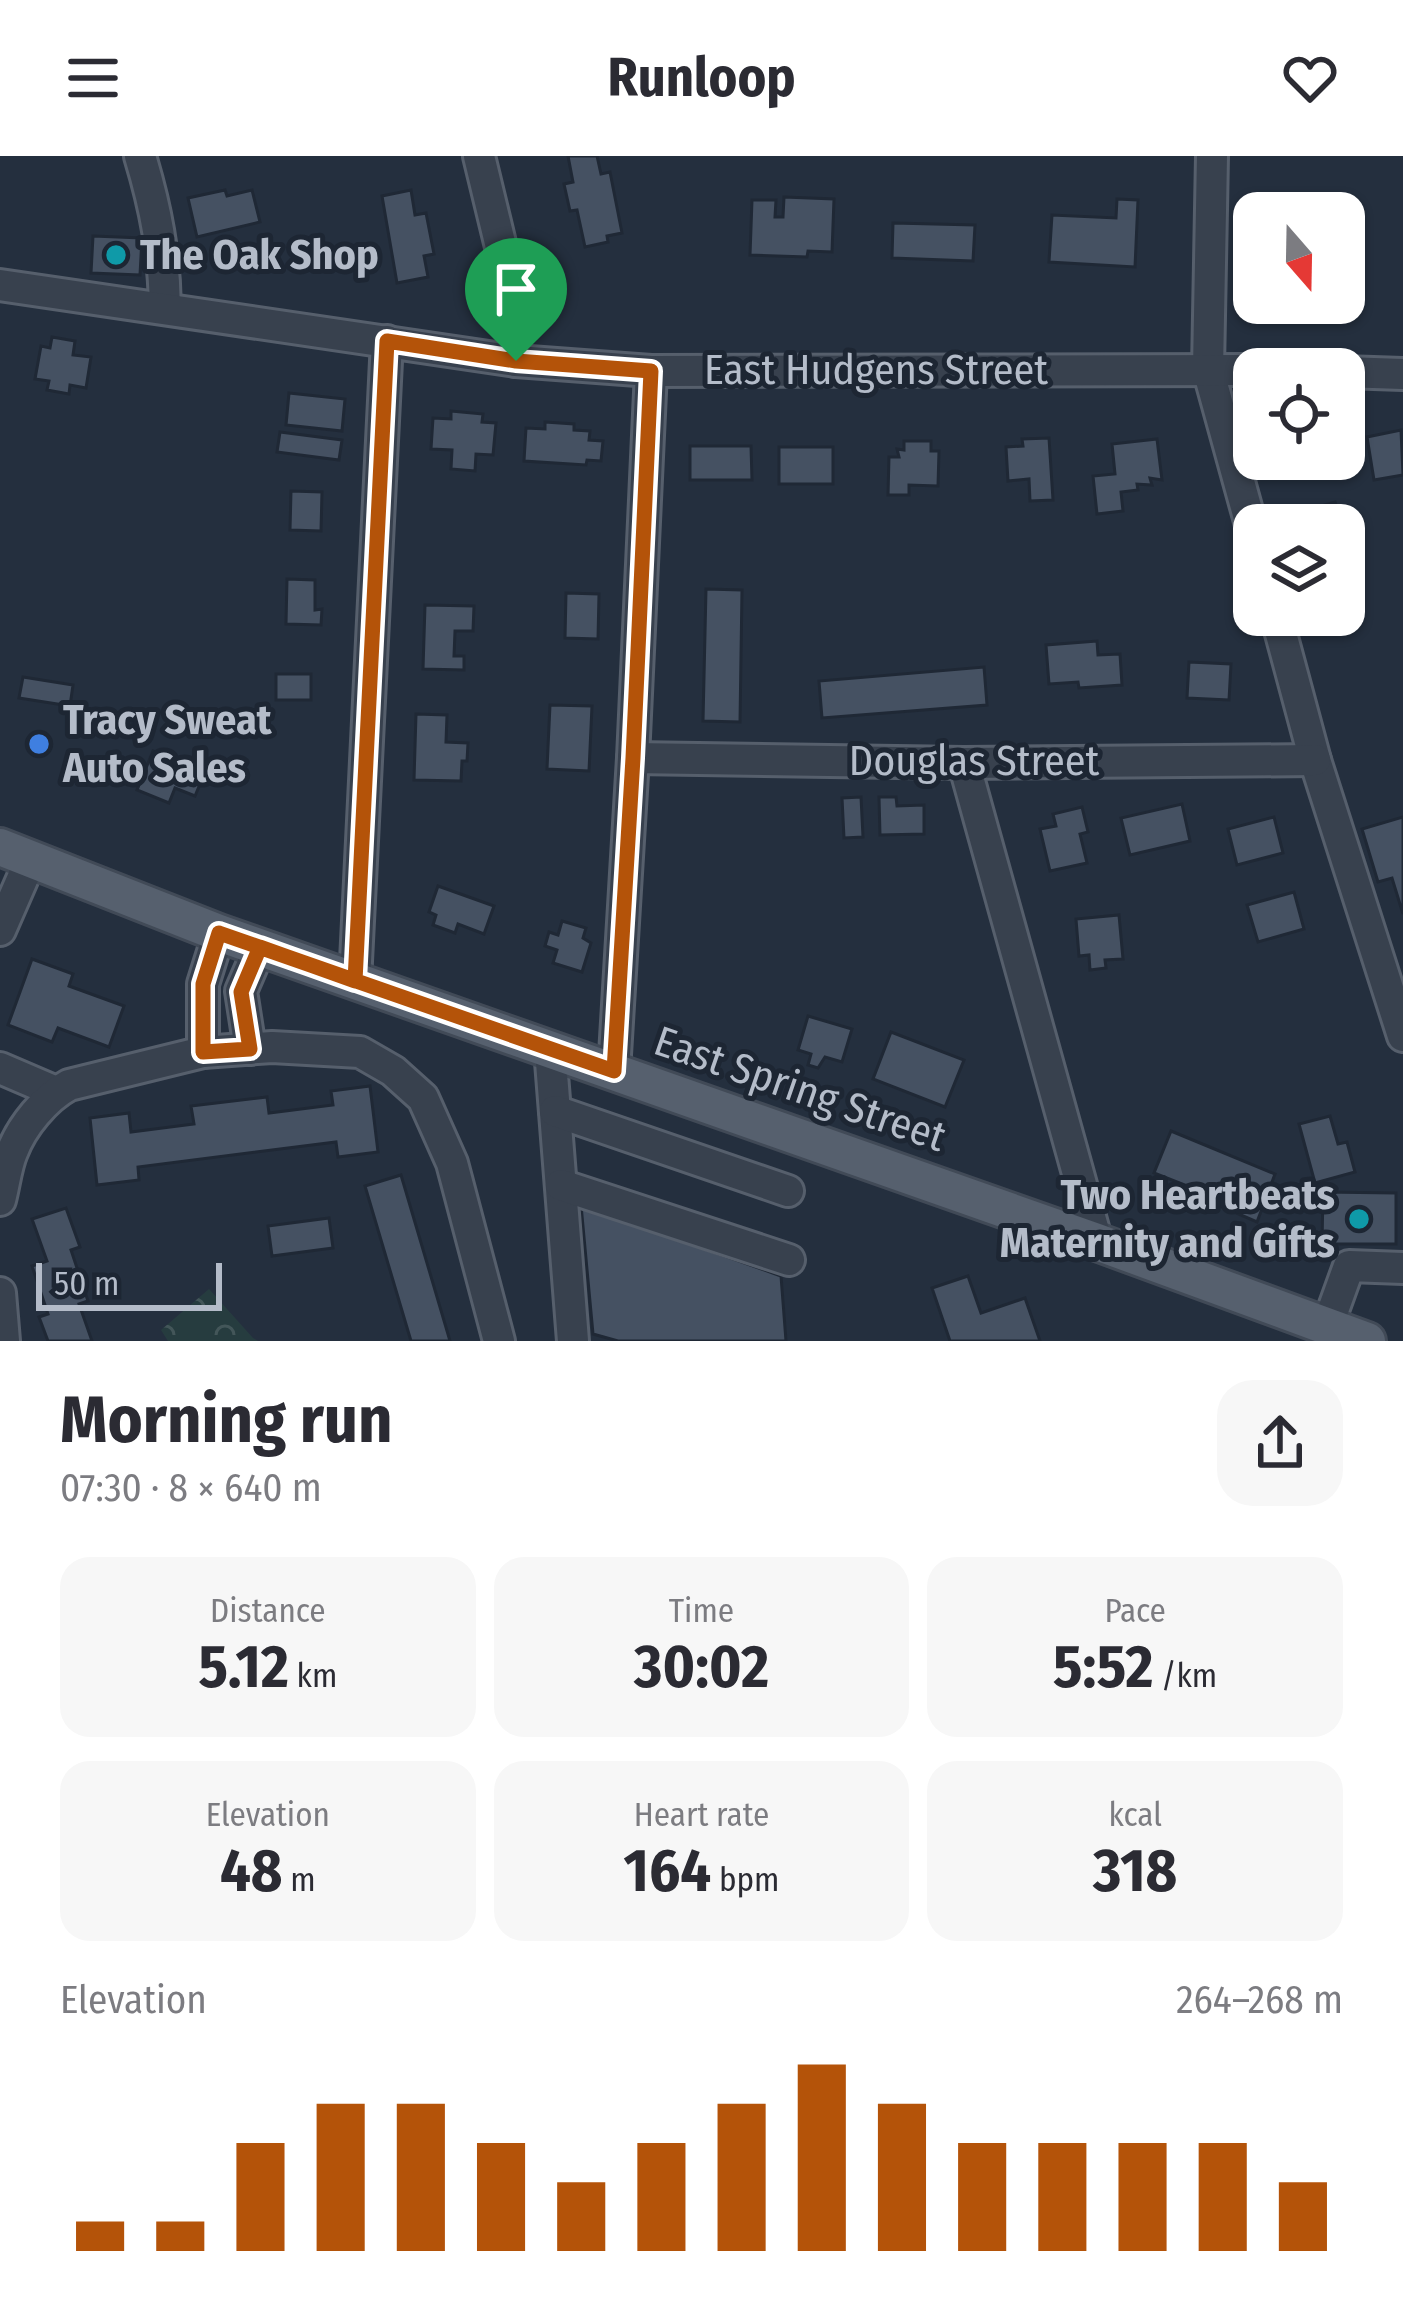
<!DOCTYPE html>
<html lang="en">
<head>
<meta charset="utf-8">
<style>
	:root { --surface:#fff; --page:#f7f7f7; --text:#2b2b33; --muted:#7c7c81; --accent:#b45309 }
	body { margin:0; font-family:"Fira Sans Condensed",sans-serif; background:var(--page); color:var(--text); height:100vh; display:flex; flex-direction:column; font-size:45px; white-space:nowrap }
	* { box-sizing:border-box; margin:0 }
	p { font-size:39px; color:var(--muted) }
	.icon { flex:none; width:66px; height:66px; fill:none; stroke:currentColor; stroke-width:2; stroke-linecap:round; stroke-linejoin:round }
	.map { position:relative; height:1185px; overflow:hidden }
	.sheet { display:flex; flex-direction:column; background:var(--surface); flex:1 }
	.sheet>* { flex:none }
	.needle { width:78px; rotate:160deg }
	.tools { position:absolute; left:1233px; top:36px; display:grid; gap:24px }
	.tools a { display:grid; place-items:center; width:132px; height:132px; border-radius:24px; background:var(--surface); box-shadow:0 3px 9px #0004; font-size:60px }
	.scale { position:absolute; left:36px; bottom:30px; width:186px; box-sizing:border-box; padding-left:12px; border:6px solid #b4bcc9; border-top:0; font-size:33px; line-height:42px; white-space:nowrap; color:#b4bcc9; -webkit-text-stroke:9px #1d2633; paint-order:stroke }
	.pin { position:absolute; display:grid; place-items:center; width:102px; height:102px; color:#fff; margin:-123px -51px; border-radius:50% 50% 50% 0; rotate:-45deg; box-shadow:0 0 12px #0007 }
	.pin .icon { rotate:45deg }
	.round { display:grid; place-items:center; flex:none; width:126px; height:126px; border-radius:36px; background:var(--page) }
	.overview { display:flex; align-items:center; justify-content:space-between; height:204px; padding:0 60px }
	h1 { font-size:66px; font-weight:700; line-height:90px }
	.stats { display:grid; grid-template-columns:repeat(3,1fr); gap:18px; height:204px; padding:12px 60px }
	.stats div { display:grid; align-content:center; border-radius:30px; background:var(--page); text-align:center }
	.stats b { font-size:60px; font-weight:700 }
	.stats small { font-size:33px; font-weight:400 }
	.stats p { font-size:33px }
	.chart { height:336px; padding:24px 60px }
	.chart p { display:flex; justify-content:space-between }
	.chart svg { width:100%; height:216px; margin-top:12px; stroke:var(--accent); stroke-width:6 }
	header { display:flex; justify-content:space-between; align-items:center; height:156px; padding:0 60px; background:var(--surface); font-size:54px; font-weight:700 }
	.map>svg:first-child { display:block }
	.forest { fill:url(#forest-crowns) }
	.building { fill:#455162; stroke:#1f2835; stroke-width:3 }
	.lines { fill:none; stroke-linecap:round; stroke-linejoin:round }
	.minor-casing { stroke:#565f6c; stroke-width:36 }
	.major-casing { stroke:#414a57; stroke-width:42 }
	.minor { stroke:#38414e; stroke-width:30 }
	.major { stroke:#56606e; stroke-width:36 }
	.route-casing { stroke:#fff; stroke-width:24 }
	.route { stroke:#b45309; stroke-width:15 }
	.culture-dot { fill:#0f9aa8; stroke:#1d2633; stroke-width:4.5 }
	.shop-dot { fill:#3f7fe0; stroke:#1d2633; stroke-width:4.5 }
	.labels { text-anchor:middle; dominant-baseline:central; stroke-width:10; stroke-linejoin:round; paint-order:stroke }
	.poi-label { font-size:42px; font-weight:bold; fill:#b4bcc9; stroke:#1d2633; text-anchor:start }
	.street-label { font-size:42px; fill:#b4bcc9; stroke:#1d2633 }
</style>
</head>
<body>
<header><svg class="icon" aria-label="menu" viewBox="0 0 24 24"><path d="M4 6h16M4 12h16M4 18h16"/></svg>Runloop<svg class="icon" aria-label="heart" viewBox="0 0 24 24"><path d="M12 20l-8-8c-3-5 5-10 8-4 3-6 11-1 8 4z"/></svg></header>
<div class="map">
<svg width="1403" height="1185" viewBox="0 0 1403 1185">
	<defs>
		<pattern id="forest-crowns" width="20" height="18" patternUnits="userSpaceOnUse" patternTransform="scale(3)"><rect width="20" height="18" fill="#263c3f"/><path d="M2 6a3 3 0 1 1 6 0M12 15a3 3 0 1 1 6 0" fill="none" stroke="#435659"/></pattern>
	</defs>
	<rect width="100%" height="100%" fill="#242f3e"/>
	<path class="forest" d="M 209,1133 L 253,1182 L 258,1185 L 168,1185 L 161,1174 Z"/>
	<g class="building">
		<path d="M 568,0 L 597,0 L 601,18 L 610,16 L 622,77 L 607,80 L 608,86 L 585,91 L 577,54 L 570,55 L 564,28 L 573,26 Z"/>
		<path d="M 225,34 L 227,40 L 252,34 L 260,66 L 197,81 L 188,42 Z"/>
		<path d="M 411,34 L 415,59 L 426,57 L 434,98 L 424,100 L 428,121 L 397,127 L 382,40 Z"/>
		<path d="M 784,41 L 834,43 L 832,96 L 808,95 L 807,101 L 750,99 L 752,44 L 776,44 L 775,61 L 783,61 Z"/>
		<path d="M 1117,43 L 1138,44 L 1135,111 L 1049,106 L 1052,59 L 1116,62 Z"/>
		<path d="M 893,67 L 975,69 L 973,105 L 892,102 Z"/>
		<path d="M 93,80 L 142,82 L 140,119 L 91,117 Z"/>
		<path d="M 52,181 L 75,185 L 73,199 L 91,201 L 86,232 L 70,229 L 69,238 L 47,234 L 49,225 L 35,223 L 41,190 L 50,192 Z"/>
		<path d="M 289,237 L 345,243 L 342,275 L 286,269 Z"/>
		<path d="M 451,255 L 483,258 L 482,266 L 496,267 L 493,299 L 476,298 L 475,315 L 451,313 L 452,294 L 431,293 L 433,262 L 451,263 Z"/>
		<path d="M 545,266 L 574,268 L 574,274 L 590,275 L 589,284 L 603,285 L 601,305 L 587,304 L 586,309 L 524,305 L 526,272 L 545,273 Z"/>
		<path d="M 1401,274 L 1403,319 L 1374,324 L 1367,281 Z"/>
		<path d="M 280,276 L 342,284 L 339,304 L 277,296 Z"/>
		<path d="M 1049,282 L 1053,344 L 1030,345 L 1029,323 L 1008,325 L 1006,291 L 1023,290 L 1022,283 Z"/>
		<path d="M 1157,283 L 1162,324 L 1150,322 L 1152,329 L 1137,328 L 1138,334 L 1121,336 L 1123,355 L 1097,358 L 1093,320 L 1115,318 L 1112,288 Z"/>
		<path d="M 904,285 L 931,285 L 931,295 L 939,295 L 938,330 L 909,329 L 909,339 L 888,339 L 889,301 L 899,301 L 897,293 L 904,294 Z"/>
		<path d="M 690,290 L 751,290 L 752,324 L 690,324 Z"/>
		<rect x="779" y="291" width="54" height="37"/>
		<path d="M 1282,303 L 1341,303 L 1342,308 L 1285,319 Z"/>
		<path d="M 291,335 L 322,336 L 321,375 L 290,374 Z"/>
		<path d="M 1335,346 L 1342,369 L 1304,369 L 1300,356 Z"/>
		<path d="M 287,423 L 315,424 L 315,454 L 322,453 L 321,469 L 286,468 Z"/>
		<path d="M 706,433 L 742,434 L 740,566 L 703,565 Z"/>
		<path d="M 566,437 L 599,438 L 598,483 L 565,482 Z"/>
		<path d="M 425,449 L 474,450 L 473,475 L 455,475 L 454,500 L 464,500 L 464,514 L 423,513 Z"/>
		<path d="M 1097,485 L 1098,499 L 1120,498 L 1122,529 L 1079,532 L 1078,526 L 1049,528 L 1046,489 Z"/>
		<path d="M 1189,506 L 1231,508 L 1229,544 L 1187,542 Z"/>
		<path d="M 984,511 L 987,549 L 822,562 L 819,525 Z"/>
		<rect x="276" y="518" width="35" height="26"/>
		<path d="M 23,521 L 73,529 L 70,550 L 19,542 Z"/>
		<path d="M 550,549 L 592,550 L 589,615 L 547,613 Z"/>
		<path d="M 416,558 L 447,559 L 446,586 L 468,587 L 467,605 L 462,605 L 461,625 L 414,624 Z"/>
		<path d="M 153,595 L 205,616 L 195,640 L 175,632 L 169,647 L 137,634 Z"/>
		<path d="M 861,641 L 863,681 L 844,682 L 842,642 Z"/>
		<path d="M 879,641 L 896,641 L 897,650 L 924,649 L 924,678 L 880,679 Z"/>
		<path d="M 1182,648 L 1190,685 L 1130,699 L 1121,662 Z"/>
		<path d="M 1082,651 L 1088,676 L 1080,678 L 1087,707 L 1050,715 L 1040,673 L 1056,670 L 1053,658 Z"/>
		<path d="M 1274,661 L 1283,697 L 1237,709 L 1228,673 Z"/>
		<path d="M 1403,661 L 1403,758 L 1392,722 L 1378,726 L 1362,673 Z"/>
		<path d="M 438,730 L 494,750 L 484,778 L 458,768 L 455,777 L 433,769 L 436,759 L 429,756 Z"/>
		<path d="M 1294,736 L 1304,773 L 1258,786 L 1247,749 Z"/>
		<path d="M 1119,759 L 1123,803 L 1105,804 L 1106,812 L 1090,814 L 1089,799 L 1079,800 L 1076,763 Z"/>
		<path d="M 562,765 L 586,772 L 583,782 L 591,787 L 582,816 L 553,807 L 557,794 L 545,790 L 549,776 L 558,779 Z"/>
		<path d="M 32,803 L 73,818 L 69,830 L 124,850 L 109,891 L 58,872 L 52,886 L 8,869 Z"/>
		<path d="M 808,860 L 852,873 L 842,906 L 825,901 L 818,912 L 808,909 L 811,898 L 798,894 Z"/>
		<path d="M 891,876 L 964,904 L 945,951 L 873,923 Z"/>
		<path d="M 370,930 L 378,996 L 338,1001 L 336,986 L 138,1011 L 139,1024 L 97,1029 L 90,962 L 129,957 L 131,976 L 194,968 L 191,950 L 267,941 L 269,957 L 333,949 L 331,935 Z"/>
		<path d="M 1330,960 L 1338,988 L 1347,986 L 1355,1016 L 1315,1027 L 1299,968 Z"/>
		<path d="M 1171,975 L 1275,1018 L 1257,1066 L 1220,1050 L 1223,1044 L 1154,1017 Z"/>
		<path d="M 401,1019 L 450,1185 L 411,1185 L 365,1030 Z"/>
		<path d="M 1323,1036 L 1396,1037 L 1396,1088 L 1322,1088 Z"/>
		<path d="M 581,1049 L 781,1120 L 786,1185 L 618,1185 L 593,1178 Z"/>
		<path d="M 66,1052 L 80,1091 L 71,1094 L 88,1145 L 79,1148 L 92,1185 L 48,1185 L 39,1161 L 48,1158 L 32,1110 L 47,1105 L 32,1063 Z"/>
		<path d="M 329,1062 L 333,1092 L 272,1100 L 268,1070 Z"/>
		<path d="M 968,1120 L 981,1157 L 1025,1142 L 1040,1185 L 950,1185 L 932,1132 Z"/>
	</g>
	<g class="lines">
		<g class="minor-casing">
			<g id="minor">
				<path d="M 140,0 C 156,53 164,96 165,152"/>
				<path d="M 479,0 L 501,91 L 516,205"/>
				<path d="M 1212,0 L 1208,213 L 1254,380"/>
				<path d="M 0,129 L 516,205 L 651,215 L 1254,214"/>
				<path d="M 1344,216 L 1403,218"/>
				<path d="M 1276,459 L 1315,604 L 1403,880"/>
				<path d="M 633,602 L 964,607 L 1315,604"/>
				<path d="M 964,607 L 1097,1086"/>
				<path d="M 0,774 L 31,703"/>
				<path d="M 355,825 L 387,185"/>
				<path d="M 250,893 L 241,835 L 260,791"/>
				<path d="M 550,893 L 573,1185"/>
				<path d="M 203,896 L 203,828 L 219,777"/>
				<path d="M 0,912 L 56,936"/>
				<path d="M 614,915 L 633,602 L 651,215"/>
				<path d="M 555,955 L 788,1035"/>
				<path d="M 561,1029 L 789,1104"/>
				<path d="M 0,1044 C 4,1029 6,1010 12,996 C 22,970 45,942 69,929 L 203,896 L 272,891 L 360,896 L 393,915 L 423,942 L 452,1007 L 499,1185"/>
				<path d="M 0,1137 L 4,1185"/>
				<path d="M 1327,1171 L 1349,1110 L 1403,1112"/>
			</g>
		</g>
		<g class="major-casing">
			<path id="major" d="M 0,691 L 219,777 L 1097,1086 L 1367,1185"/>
		</g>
		<use href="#minor" class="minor"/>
		<use href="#major" class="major"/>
	</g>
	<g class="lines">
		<g class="route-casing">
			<path id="route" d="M 516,205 L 387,185 L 355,825 L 260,791 L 241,836 L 250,893 L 203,896 L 203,828 L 219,777 L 614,915 L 633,602 L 651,215 L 516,205"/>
		</g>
		<use href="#route" class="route"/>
	</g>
	<g class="culture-dot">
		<circle cx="116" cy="99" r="12"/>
		<circle cx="1359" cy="1063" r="12"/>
	</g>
	<circle class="shop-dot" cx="39" cy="588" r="12"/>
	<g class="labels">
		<g class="poi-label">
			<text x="140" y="99">The Oak Shop</text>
			<text x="63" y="564">Tracy Sweat<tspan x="63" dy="48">Auto Sales</tspan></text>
			<text x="1335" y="1039" text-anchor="end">Two Heartbeats<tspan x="1335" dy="48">Maternity and Gifts</tspan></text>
		</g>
		<g class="street-label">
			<text x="876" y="214">East Hudgens Street</text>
			<text x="974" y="605">Douglas Street</text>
			<text transform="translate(800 933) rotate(19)">East Spring Street</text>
		</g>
	</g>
</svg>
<div class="tools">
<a><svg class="needle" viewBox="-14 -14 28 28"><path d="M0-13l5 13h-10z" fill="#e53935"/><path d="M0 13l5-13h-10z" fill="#7c7c81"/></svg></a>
<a><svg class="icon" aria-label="locate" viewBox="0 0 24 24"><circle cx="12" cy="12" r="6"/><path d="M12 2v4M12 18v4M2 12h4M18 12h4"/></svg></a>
<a><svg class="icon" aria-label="layers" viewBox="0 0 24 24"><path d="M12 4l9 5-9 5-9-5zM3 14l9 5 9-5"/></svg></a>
</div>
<div class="scale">50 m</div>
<div class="pin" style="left:516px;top:205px;background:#1e9e55"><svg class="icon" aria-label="arrive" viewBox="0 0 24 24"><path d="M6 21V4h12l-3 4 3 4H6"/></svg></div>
</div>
<section class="sheet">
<div class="overview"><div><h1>Morning run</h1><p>07:30 · 8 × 640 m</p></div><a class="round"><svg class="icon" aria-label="share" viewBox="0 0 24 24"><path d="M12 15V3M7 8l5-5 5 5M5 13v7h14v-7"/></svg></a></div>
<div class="stats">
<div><p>Distance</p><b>5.12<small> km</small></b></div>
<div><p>Time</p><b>30:02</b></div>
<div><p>Pace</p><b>5:52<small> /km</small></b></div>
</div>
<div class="stats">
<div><p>Elevation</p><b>48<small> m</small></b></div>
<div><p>Heart rate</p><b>164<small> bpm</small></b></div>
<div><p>kcal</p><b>318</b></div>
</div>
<div class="chart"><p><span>Elevation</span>264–268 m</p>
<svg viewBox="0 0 160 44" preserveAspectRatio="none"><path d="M5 44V38M15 44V38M25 44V22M35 44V14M45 44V14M55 44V22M65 44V30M75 44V22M85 44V14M95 44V6M105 44V14M115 44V22M125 44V22M135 44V22M145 44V22M155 44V30"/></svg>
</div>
</section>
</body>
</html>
